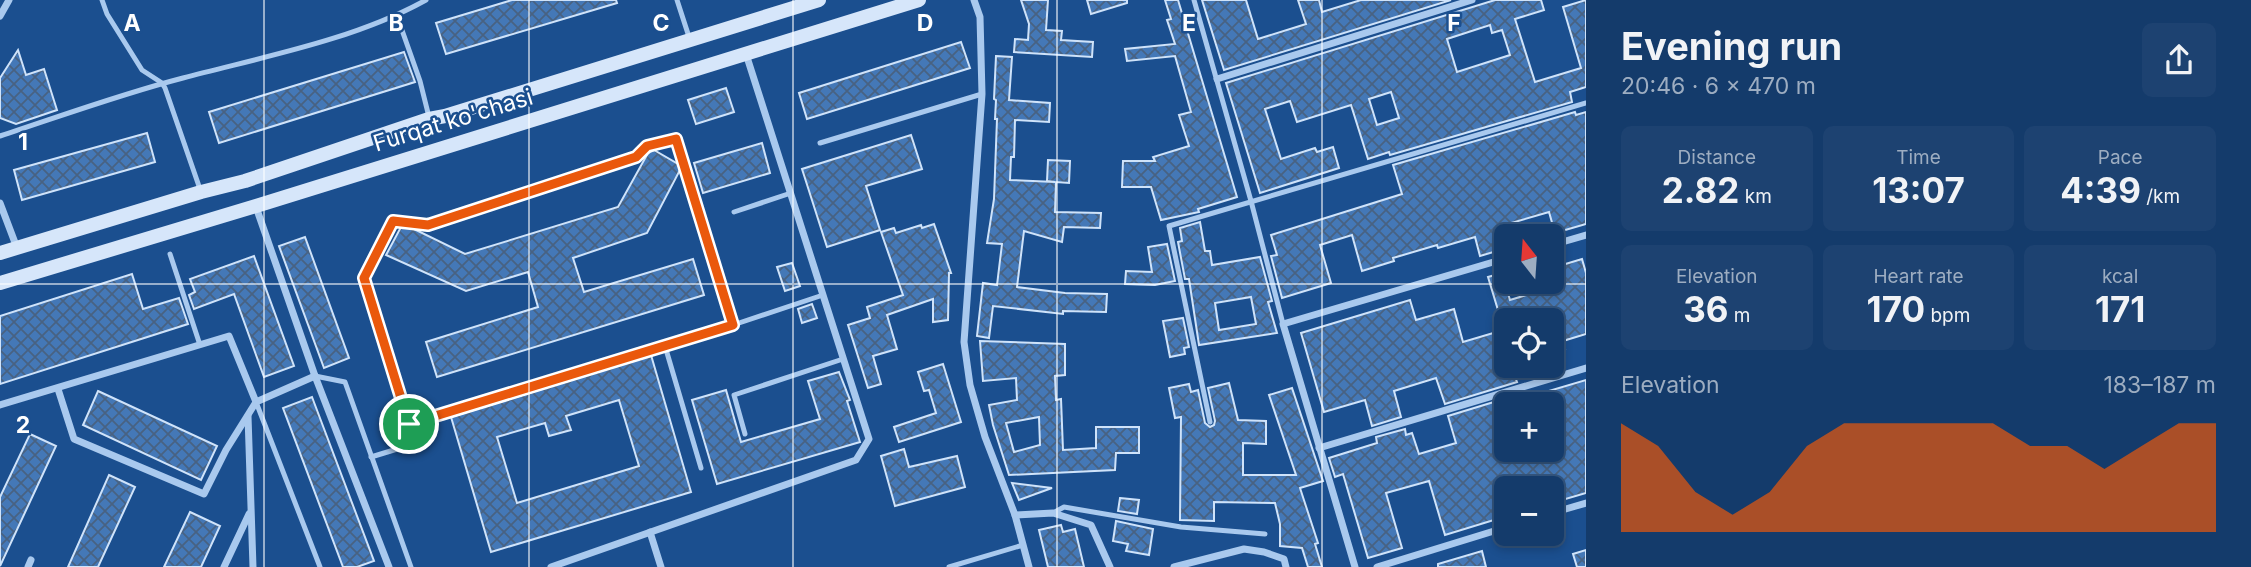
<!DOCTYPE html>
<html lang="en">
<head>
<meta charset="utf-8">
<style>
	:root { --surface:#143b6b; --page:#1d4271; --text:#f1f3f6; --muted:#9dadc1; --line:#33557e; --accent:#ea580c }
	body { margin:0; font-family:Inter,sans-serif; background:var(--page); color:var(--text); height:100vh; display:flex; flex-direction:column; font-size:26px; white-space:nowrap }
	* { box-sizing:border-box; margin:0 }
	p { font-size:23px; color:var(--muted) }
	.icon { flex:none; width:38px; height:38px; fill:none; stroke:currentColor; stroke-width:2; stroke-linecap:round; stroke-linejoin:round }
	.map { position:relative; flex:1; overflow:hidden }
	.drawer { display:flex; flex-direction:column; background:var(--surface); width:665px }
	.drawer>* { flex:none }
	.needle { width:46px; rotate:343deg }
	.fabs { position:absolute; left:1494px; top:224px; display:grid; gap:14px }
	.fabs a { display:grid; place-items:center; width:70px; height:70px; border-radius:10px; background:var(--surface); box-shadow:0 4px 10px #0003,0 0 0 2px var(--line); font-size:35px }
	.pin { position:absolute; display:grid; place-items:center; width:60px; height:60px; color:#fff; margin:-30px; border:4px solid #fff; border-radius:50%; box-shadow:0 2px 7px #0007 }
	.round { display:grid; place-items:center; flex:none; width:74px; height:74px; border-radius:10px; background:var(--page) }
	.headline { display:flex; align-items:center; justify-content:space-between; height:119px; padding:0 35px }
	h1 { font-size:38px; font-weight:700; line-height:52px }
	.figures { display:grid; grid-template-columns:repeat(3,1fr); gap:10px; height:119px; padding:7px 35px }
	.figures div { display:grid; align-content:center; border-radius:10px; background:var(--page); text-align:center }
	.figures b { font-size:35px; font-weight:700 }
	.figures small { font-size:19px; font-weight:400 }
	.figures p { font-size:19px }
	.chart { height:196px; padding:14px 35px }
	.chart p { display:flex; justify-content:space-between }
	.chart svg { width:100%; height:126px; margin-top:7px; fill:var(--accent); opacity:.7 }
	main { display:flex; flex:1; min-height:0 }
	.map>svg:first-child { display:block }
	.building { fill:url(#building-cross-hatch); stroke:#cfe3fa; stroke-width:2; fill-rule:evenodd }
	.lines { fill:none; stroke-linecap:round; stroke-linejoin:round }
	.service { stroke:#a9c9ee; stroke-width:5 }
	.minor { stroke:#a9c9ee; stroke-width:7 }
	.secondary { stroke:#d6e6fa; stroke-width:14 }
	.route-casing { stroke:#fff; stroke-width:14 }
	.route { stroke:#ea580c; stroke-width:9 }
	.grid { fill:none; stroke:#fff; stroke-width:2; stroke-opacity:0.55 }
	.labels { text-anchor:middle; dominant-baseline:central; stroke-width:5; stroke-linejoin:round; paint-order:stroke }
	.street-label { font-size:23px; fill:#fff; stroke:#1b4f8f }
	.grid-label { font-size:23px; text-anchor:middle; font-weight:bold; fill:#fff; stroke:#1b4f8f; stroke-width:5; stroke-linejoin:round; paint-order:stroke }
</style>
</head>
<body>
<main>
<div class="map">
<svg width="1586" height="567" viewBox="0 0 1586 567">
	<defs>
		<pattern id="building-cross-hatch" width="8" height="8" patternUnits="userSpaceOnUse" patternTransform="scale(1.75)"><rect width="8" height="8" fill="#4478b7"/><path d="M0 0l8 8M0 8l8-8" fill="none" stroke="#486282"/></pattern>
	</defs>
	<rect width="100%" height="100%" fill="#1b4f8f"/>
	<g class="building">
		<path d="M 512,0 L 616,0 L 617,3 L 446,54 L 436,23 Z"/>
		<path d="M 1021,0 L 1048,0 L 1046,30 L 1062,31 L 1061,40 L 1093,42 L 1092,57 L 1014,52 L 1015,39 L 1028,40 L 1029,24 Z"/>
		<path d="M 1087,0 L 1127,0 L 1127,3 L 1091,14 Z"/>
		<path d="M 1165,0 L 1178,0 L 1237,197 L 1198,209 L 1199,212 L 1161,220 L 1151,187 L 1122,187 L 1123,161 L 1155,161 L 1153,157 L 1189,146 L 1179,115 L 1191,112 L 1175,56 L 1127,61 L 1125,49 L 1175,44 L 1167,20 L 1171,19 Z"/>
		<path d="M 1202,0 L 1246,0 L 1258,39 L 1306,24 L 1298,0 L 1319,0 L 1322,12 L 1361,0 L 1451,0 L 1224,70 Z"/>
		<path d="M 1495,0 L 1541,0 L 1544,10 L 1515,19 L 1535,82 L 1581,68 L 1563,7 L 1586,0 L 1586,87 L 1570,92 L 1572,102 L 1390,155 L 1389,152 L 1368,159 L 1351,105 L 1297,122 L 1290,101 L 1265,109 L 1281,159 L 1315,148 L 1317,152 L 1333,147 L 1339,168 L 1260,193 L 1226,83 ZM 1490,25 L 1492,33 L 1502,30 L 1510,55 L 1457,72 L 1447,39 ZM 1391,92 L 1399,118 L 1377,125 L 1369,99 Z"/>
		<path d="M 961,42 L 970,68 L 807,119 L 799,93 Z"/>
		<path d="M 18,50 L 26,75 L 44,69 L 57,110 L 16,124 L 0,118 L 0,78 Z"/>
		<path d="M 404,52 L 415,82 L 219,143 L 209,112 Z"/>
		<path d="M 996,56 L 1012,57 L 1009,100 L 1050,103 L 1049,122 L 1015,120 L 1014,157 L 1011,157 L 1010,180 L 1055,182 L 1047,181 L 1048,160 L 1070,161 L 1069,183 L 1056,182 L 1055,212 L 1101,213 L 1100,228 L 1064,227 L 1062,242 L 1024,231 L 1017,287 L 1065,293 L 1107,294 L 1106,312 L 1063,311 L 1063,314 L 993,306 L 989,338 L 977,336 L 983,283 L 997,285 L 1002,244 L 987,243 L 994,199 L 997,119 L 995,119 L 996,100 L 994,99 Z"/>
		<path d="M 726,88 L 734,112 L 696,124 L 688,100 Z"/>
		<path d="M 1575,112 L 1576,115 L 1586,112 L 1586,224 L 1555,233 L 1549,212 L 1508,224 L 1510,233 L 1507,234 L 1507,248 L 1480,256 L 1475,237 L 1438,248 L 1437,245 L 1393,258 L 1394,261 L 1362,271 L 1352,235 L 1320,245 L 1331,283 L 1282,298 L 1271,256 L 1277,255 L 1271,235 L 1402,194 L 1393,165 Z"/>
		<path d="M 147,133 L 155,162 L 22,200 L 14,170 Z"/>
		<path d="M 911,135 L 922,169 L 866,186 L 880,230 L 827,247 L 802,169 Z"/>
		<path d="M 762,143 L 770,173 L 703,193 L 694,163 Z"/>
		<path d="M 654,150 L 678,164 L 680,170 L 647,233 L 573,258 L 584,292 L 693,259 L 704,295 L 437,377 L 426,342 L 538,307 L 528,272 L 466,291 L 386,255 L 401,227 L 412,228 L 465,254 L 618,207 L 648,153 Z"/>
		<path d="M 1200,222 L 1205,251 L 1210,251 L 1212,265 L 1260,257 L 1272,301 L 1268,302 L 1277,333 L 1199,345 L 1189,279 L 1185,279 L 1178,242 L 1182,241 L 1180,228 ZM 1251,297 L 1256,324 L 1219,330 L 1215,303 Z"/>
		<path d="M 934,224 L 951,273 L 949,273 L 948,320 L 933,322 L 933,299 L 887,315 L 897,349 L 873,356 L 881,384 L 868,388 L 848,325 L 870,318 L 867,307 L 903,295 L 881,232 L 894,228 L 896,233 L 921,225 L 922,228 Z"/>
		<path d="M 305,237 L 349,358 L 324,368 L 279,246 Z"/>
		<path d="M 1167,244 L 1175,281 L 1155,285 L 1125,284 L 1126,271 L 1152,272 L 1148,247 Z"/>
		<path d="M 254,256 L 294,366 L 264,377 L 234,294 L 194,309 L 189,295 L 195,292 L 190,279 Z"/>
		<path d="M 1582,259 L 1586,273 L 1586,334 L 1563,341 L 1565,349 L 1552,353 L 1552,320 L 1501,320 L 1488,277 L 1502,273 L 1510,300 L 1533,293 L 1530,282 L 1552,282 L 1552,268 Z"/>
		<path d="M 792,263 L 800,286 L 785,291 L 777,267 Z"/>
		<path d="M 132,274 L 143,309 L 179,298 L 188,324 L 0,384 L 0,316 Z"/>
		<path d="M 1410,300 L 1416,320 L 1454,309 L 1463,342 L 1500,331 L 1507,354 L 1507,371 L 1512,369 L 1517,382 L 1445,404 L 1436,378 L 1394,391 L 1401,417 L 1372,426 L 1365,400 L 1324,412 L 1301,333 Z"/>
		<path d="M 812,304 L 817,318 L 802,323 L 798,309 Z"/>
		<path d="M 1183,318 L 1189,347 L 1184,348 L 1185,354 L 1170,357 L 1163,321 Z"/>
		<path d="M 980,341 L 1065,344 L 1065,375 L 1055,376 L 1056,400 L 1061,399 L 1063,450 L 1096,448 L 1096,427 L 1139,427 L 1139,453 L 1116,453 L 1115,470 L 1009,475 L 993,425 L 989,405 L 1017,400 L 1016,378 L 983,381 ZM 1039,417 L 1040,445 L 1014,452 L 1006,423 Z"/>
		<path d="M 651,355 L 691,492 L 491,552 L 451,417 ZM 619,400 L 639,466 L 517,503 L 497,437 L 545,423 L 549,436 L 571,430 L 566,416 Z"/>
		<path d="M 943,364 L 961,422 L 899,442 L 894,427 L 936,413 L 929,390 L 924,391 L 918,372 Z"/>
		<path d="M 839,372 L 850,400 L 847,401 L 860,442 L 717,484 L 692,400 L 726,390 L 741,442 L 820,419 L 808,381 Z"/>
		<path d="M 1586,380 L 1586,493 L 1552,503 L 1552,479 L 1522,488 L 1507,488 L 1507,516 L 1445,535 L 1429,481 L 1386,493 L 1402,548 L 1368,558 L 1343,474 L 1335,477 L 1329,458 L 1377,443 L 1376,437 L 1405,429 L 1406,435 L 1412,433 L 1419,454 L 1456,443 L 1448,416 L 1520,394 L 1522,399 ZM 1507,404 L 1552,404 L 1552,450 L 1507,450 Z"/>
		<path d="M 1229,383 L 1238,420 L 1266,421 L 1266,444 L 1243,443 L 1243,475 L 1296,475 L 1269,395 L 1292,388 L 1323,481 L 1300,488 L 1318,543 L 1315,544 L 1322,567 L 1308,567 L 1302,548 L 1280,546 L 1280,524 L 1275,503 L 1214,502 L 1214,521 L 1180,520 L 1181,417 L 1175,418 L 1169,388 L 1189,384 L 1191,392 L 1198,390 L 1205,423 L 1210,427 L 1214,425 L 1215,421 L 1208,388 Z"/>
		<path d="M 98,391 L 217,446 L 201,480 L 83,425 Z"/>
		<path d="M 312,397 L 374,561 L 357,567 L 343,567 L 283,408 Z"/>
		<path d="M 30,434 L 56,446 L 0,566 L 0,497 Z"/>
		<path d="M 904,449 L 909,467 L 957,456 L 965,487 L 895,506 L 881,456 Z"/>
		<path d="M 109,475 L 135,487 L 98,567 L 68,567 Z"/>
		<path d="M 1012,483 L 1052,488 L 1019,500 Z"/>
		<path d="M 1120,498 L 1139,500 L 1137,514 L 1118,511 Z"/>
		<path d="M 190,512 L 220,526 L 201,567 L 164,567 Z"/>
		<path d="M 1116,521 L 1153,529 L 1149,555 L 1126,551 L 1128,544 L 1113,541 Z"/>
		<path d="M 1061,525 L 1063,532 L 1075,529 L 1084,567 L 1048,567 L 1039,530 Z"/>
		<path d="M 1586,550 L 1586,567 L 1577,567 L 1573,554 Z"/>
		<path d="M 1482,551 L 1486,567 L 1438,567 L 1438,564 Z"/>
	</g>
	<g class="lines">
		<g class="service">
			<path d="M 102,0 L 107,14 L 142,70 L 162,83 L 165,88 L 201,192"/>
			<path d="M 677,0 L 690,40"/>
			<path d="M 1194,0 L 1251,201 L 1283,324"/>
			<path d="M 397,16 L 420,81 L 429,117"/>
			<path d="M 0,136 C 61,116 121,94 183,78 C 262,57 354,40 426,0"/>
			<path d="M 820,143 L 982,94"/>
			<path d="M 734,212 L 791,193"/>
			<path d="M 170,254 L 200,345"/>
			<path d="M 733,325 L 823,295"/>
			<path d="M 665,346 L 701,468"/>
			<path d="M 315,376 L 345,382 L 411,567"/>
			<path d="M 256,402 L 320,567"/>
			<path d="M 1210,422 L 1169,226 L 1586,103"/>
			<path d="M 745,434 L 734,395 L 843,359"/>
			<path d="M 371,457 L 407,446 L 413,436 L 364,278 L 393,221 L 428,225 L 636,157 L 647,146 L 676,139 L 733,325 L 409,424"/>
			<path d="M 1053,513 L 1064,507 L 1181,527 L 1265,534"/>
			<path d="M 949,567 L 1023,545"/>
		</g>
		<g class="minor">
			<path d="M 974,0 L 980,17 L 982,94 L 964,342 L 970,385 L 985,437 L 1015,515 L 1029,567"/>
			<path d="M 0,16 L 9,0"/>
			<path d="M 1217,79 L 1472,0"/>
			<path d="M 0,203 L 17,248"/>
			<path d="M 256,207 L 315,376 L 389,567"/>
			<path d="M 1552,245 L 1586,235"/>
			<path d="M 58,389 L 74,439 L 204,494 L 226,450 L 256,402 L 315,376"/>
			<path d="M 0,405 L 229,336 L 256,402"/>
			<path d="M 248,416 L 253,567"/>
			<path d="M 1319,448 L 1586,368"/>
			<path d="M 1552,513 L 1586,503"/>
			<path d="M 1015,515 L 1053,513 L 1091,525 L 1110,567"/>
			<path d="M 650,532 L 661,567"/>
			<path d="M 28,567 L 31,560"/>
			<path d="M 224,567 L 249,514"/>
			<path d="M 551,567 L 856,460 L 869,439 L 746,54"/>
			<path d="M 1174,567 L 1244,549 L 1264,552 L 1284,559 L 1286,567"/>
			<path d="M 1355,567 L 1283,324 L 1507,258"/>
			<path d="M 1377,567 L 1507,527"/>
		</g>
		<g class="secondary">
			<path d="M 0,253 L 201,192 L 245,181 L 429,119 L 445,116 L 819,0"/>
			<path d="M 0,283 L 256,206 L 919,0"/>
		</g>
	</g>
	<g class="lines">
		<g class="route-casing">
			<path id="route" d="M 676,139 L 733,325 L 409,424 L 364,278 L 393,221 L 428,225 L 636,157 L 647,146 Z"/>
		</g>
		<use href="#route" class="route"/>
	</g>
	<path class="grid" d="M 264,0 L 264,567M 529,0 L 529,567M 793,0 L 793,567M 1057,0 L 1057,567M 1322,0 L 1322,567M 0,284 L 1586,284"/>
	<g class="labels">
		<g class="street-label">
			<text transform="translate(453 120) rotate(-17)">Furqat ko'chasi</text>
		</g>
	</g>
	<g class="grid-label">
		<text x="132" y="31">A</text>
		<text x="396" y="31">B</text>
		<text x="661" y="31">C</text>
		<text x="925" y="31">D</text>
		<text x="1189" y="31">E</text>
		<text x="1454" y="31">F</text>
		<text x="23" y="150">1</text>
		<text x="23" y="433">2</text>
	</g>
</svg>
<div class="fabs">
<a><svg class="needle" viewBox="-14 -14 28 28"><path d="M0-13l5 13h-10z" fill="#e53935"/><path d="M0 13l5-13h-10z" fill="#9dadc1"/></svg></a>
<a><svg class="icon" aria-label="locate" viewBox="0 0 24 24"><circle cx="12" cy="12" r="6"/><path d="M12 2v4M12 18v4M2 12h4M18 12h4"/></svg></a>
<a>+</a>
<a>−</a>
</div>
<div class="pin" style="left:409px;top:424px;background:#1e9e55"><svg class="icon" aria-label="arrive" viewBox="0 0 24 24"><path d="M6 21V4h12l-3 4 3 4H6"/></svg></div>
</div>
<section class="drawer">
<div class="headline"><div><h1>Evening run</h1><p>20:46 · 6 × 470 m</p></div><a class="round"><svg class="icon" aria-label="share" viewBox="0 0 24 24"><path d="M12 15V3M7 8l5-5 5 5M5 13v7h14v-7"/></svg></a></div>
<div class="figures">
<div><p>Distance</p><b>2.82<small> km</small></b></div>
<div><p>Time</p><b>13:07</b></div>
<div><p>Pace</p><b>4:39<small> /km</small></b></div>
</div>
<div class="figures">
<div><p>Elevation</p><b>36<small> m</small></b></div>
<div><p>Heart rate</p><b>170<small> bpm</small></b></div>
<div><p>kcal</p><b>171</b></div>
</div>
<div class="chart"><p><span>Elevation</span>183–187 m</p>
<svg viewBox="0 0 160 44" preserveAspectRatio="none"><path d="M0 44V6L10 14L20 30L30 38L40 30L50 14L60 6L70 6L80 6L90 6L100 6L110 14L120 14L130 22L140 14L150 6L160 6V44z"/></svg>
</div>
</section>
</main>
</body>
</html>
